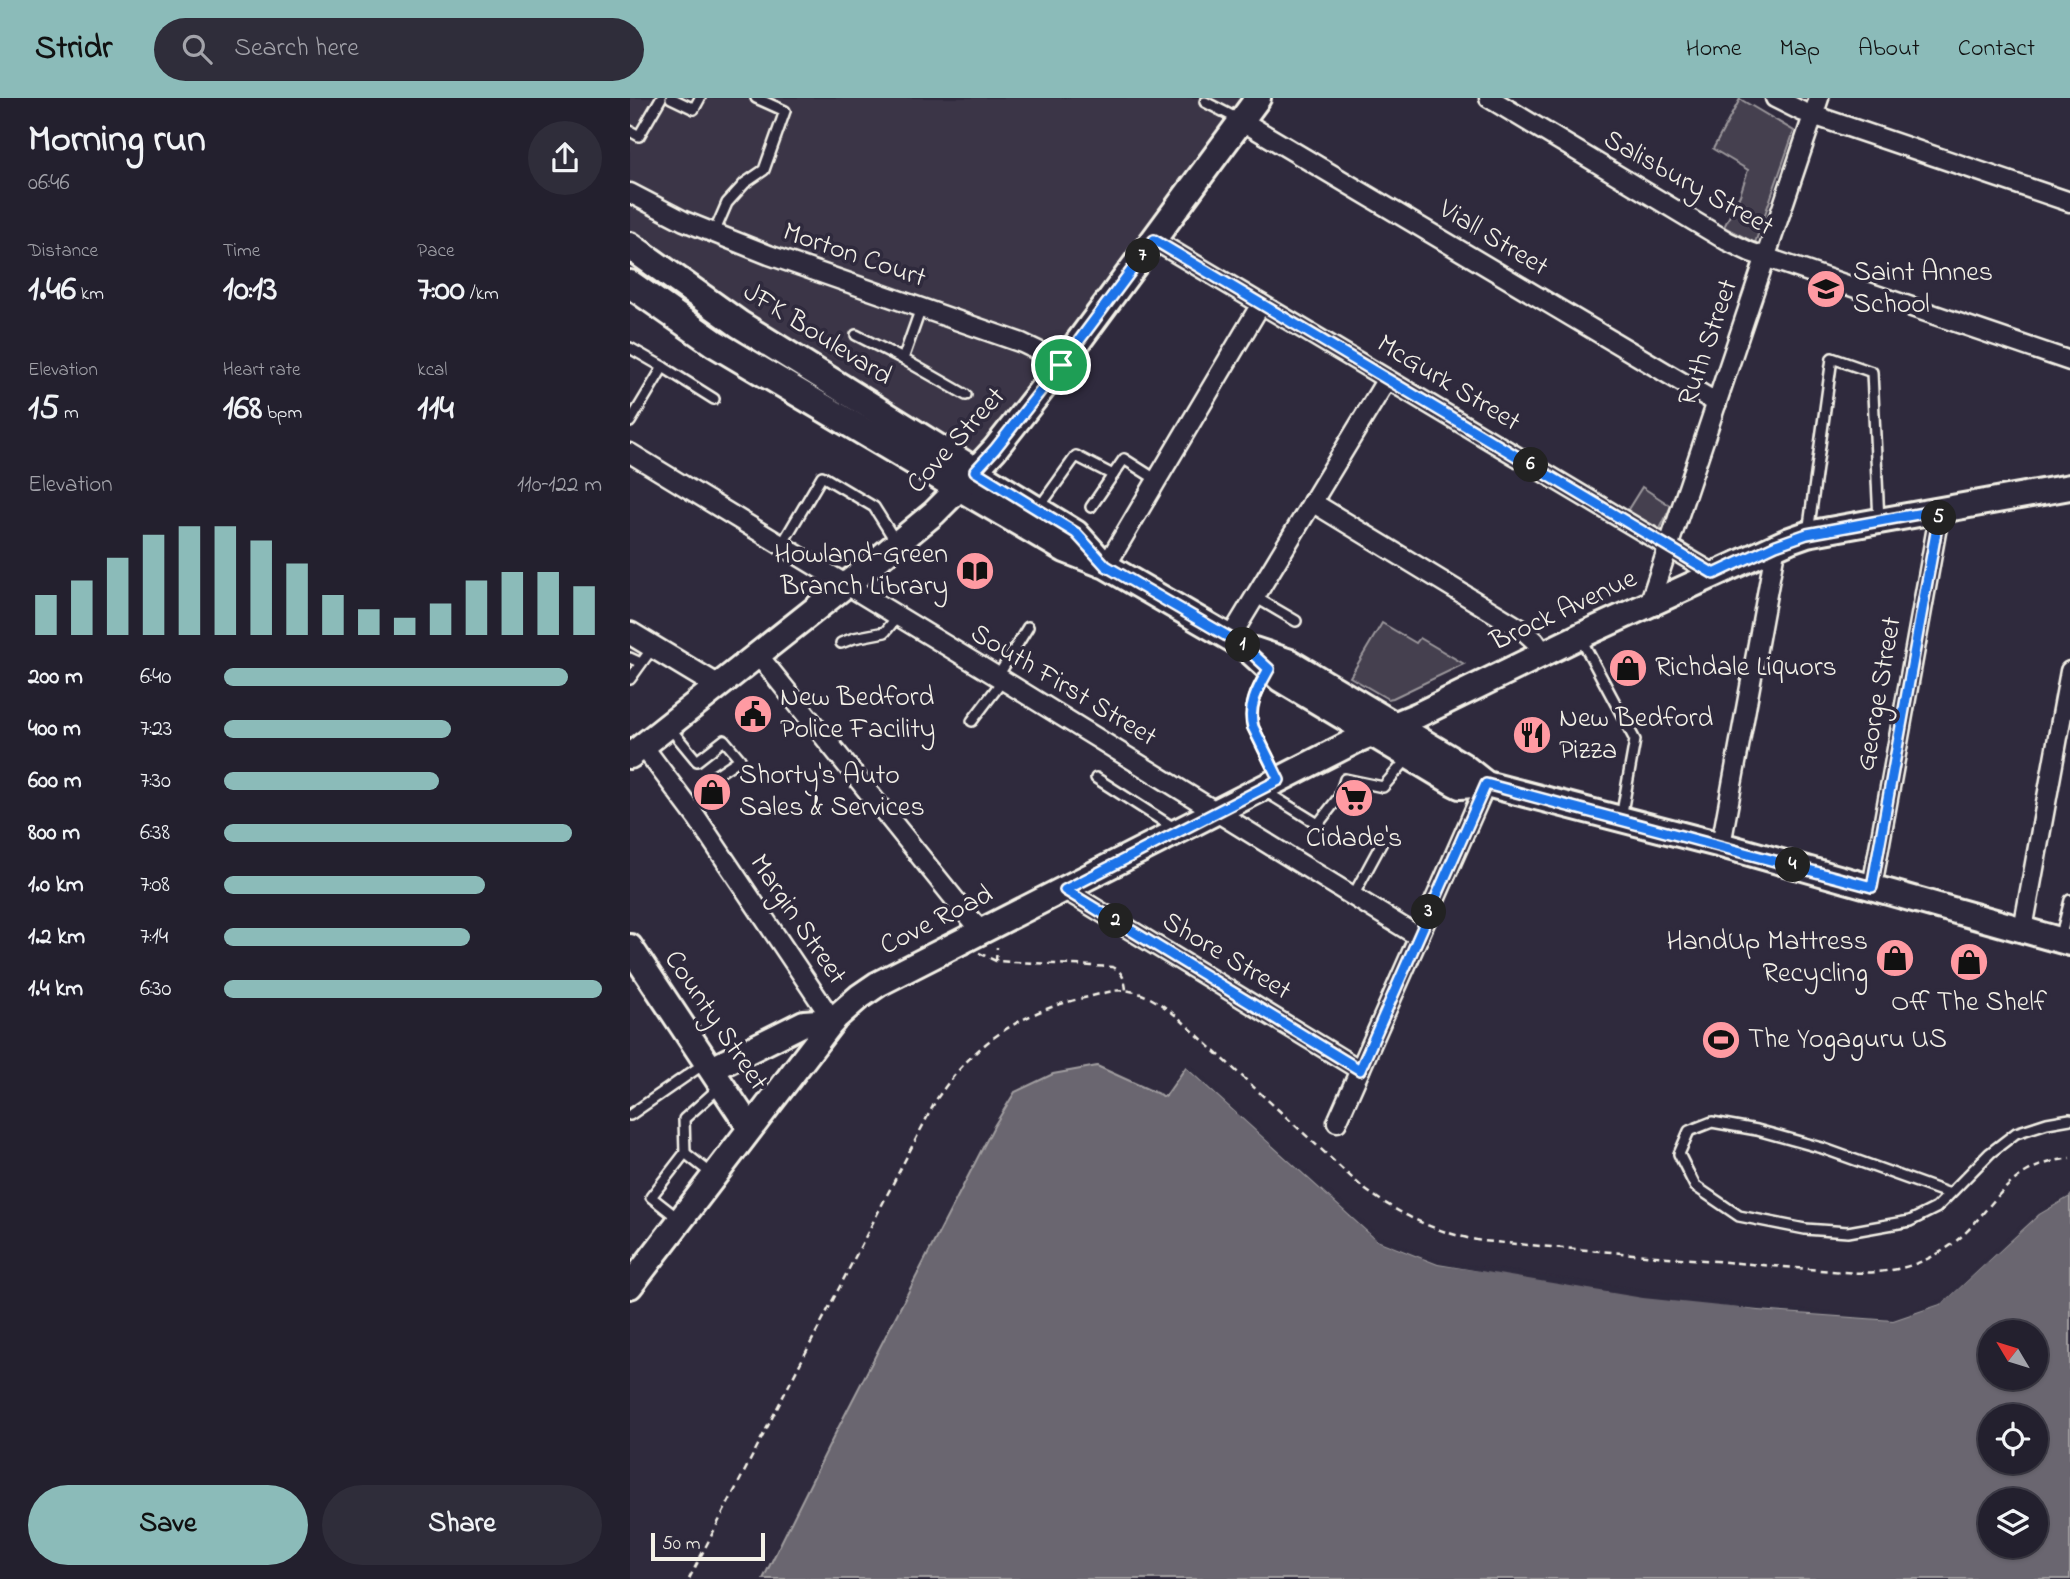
<!DOCTYPE html>
<html lang="en">
<head>
<meta charset="utf-8">
<style>
	:root { --surface:#23202e; --page:#2f2d3a; --text:#f1f3f6; --muted:#a3a3aa; --line:#403e4a; --accent:#8bbbb9 }
	body { margin:0; font-family:"Indie Flower",sans-serif; background:var(--page); color:var(--text); height:100vh; display:flex; flex-direction:column; font-size:26px; white-space:nowrap }
	* { box-sizing:border-box; margin:0 }
	p { font-size:23px; color:var(--muted) }
	.icon { flex:none; width:38px; height:38px; fill:none; stroke:currentColor; stroke-width:2; stroke-linecap:round; stroke-linejoin:round }
	.map { position:relative; flex:1; overflow:hidden }
	.drawer { display:flex; flex-direction:column; background:var(--surface); width:630px }
	.drawer>* { flex:none }
	.needle { width:46px; rotate:308deg }
	.fabs { position:absolute; left:1348px; top:1222px; display:grid; gap:14px }
	.fabs a { display:grid; place-items:center; width:70px; height:70px; border-radius:50%; background:var(--surface); box-shadow:0 2px 5px #0004,0 0 0 2px var(--line); font-size:35px }
	.scale { position:absolute; left:21px; bottom:18px; width:114px; box-sizing:border-box; padding-left:7px; border:4px solid #f4f1e8; border-top:0; font-size:19px; line-height:24px; white-space:nowrap; color:#f4f1e8; -webkit-text-stroke:5px #2f2a3d; paint-order:stroke }
	.pin { position:absolute; display:grid; place-items:center; width:60px; height:60px; color:#fff; margin:-30px; border:4px solid #fff; border-radius:50%; box-shadow:0 2px 7px #0007 }
	.km { position:absolute; width:35px; height:35px; margin:-18px; border-radius:50%; background:#222; color:#fff; font-size:19px; line-height:35px; text-align:center }
	.round { display:grid; place-items:center; flex:none; width:74px; height:74px; border-radius:37px; background:var(--page) }
	.summary { display:flex; align-items:center; justify-content:space-between; height:119px; padding:0 28px }
	h1 { font-size:38px; font-weight:800; line-height:52px }
	.figures { display:grid; grid-template-columns:repeat(3,1fr); gap:10px; height:119px; padding:7px 28px }
	.figures div { display:grid; align-content:center }
	.figures b { font-size:35px; font-weight:800 }
	.figures small { font-size:19px; font-weight:400 }
	.figures p { font-size:19px }
	.chart { height:196px; padding:14px 28px }
	.chart p { display:flex; justify-content:space-between }
	.chart svg { width:100%; height:126px; margin-top:7px; stroke:var(--accent); stroke-width:6 }
	.button { display:flex; gap:14px; margin-top:auto; padding:14px 28px }
	.button a { flex:1; height:80px; border-radius:42px; background:var(--accent); color:#111; font-size:28px; font-weight:800; line-height:80px; text-align:center }
	.button a+a { background:var(--page); color:var(--text) }
	ul { padding:0 28px; list-style:none; font-size:23px }
	li { display:grid; grid-template-columns:112px 84px 1fr; align-items:center; height:52px }
	li i { height:18px; border-radius:9px; background:var(--accent) }
	header { display:flex; align-items:center; gap:42px; box-sizing:border-box; height:98px; padding:0 35px; background:var(--accent); color:#111 }
	header strong { font-size:33px }
	nav { display:flex; gap:38px; margin-inline-start:auto; font-size:24px }
	.search { width:490px; height:63px; background:var(--page); display:flex; align-items:center; gap:18px; box-sizing:border-box; padding:0 24px; border-radius:38px; color:var(--muted); font-size:26px }
	main { display:flex; flex:1; min-height:0 }
	.map>svg:first-child { display:block }
	.built { fill:#3b3647 }
	.green { fill:#454050; stroke:#9c989c; stroke-width:2 }
	.water { fill:#6a6670; stroke:#a19ea0; stroke-width:2; fill-rule:evenodd }
	.pier { fill:#2f2a3d }
	.lines { fill:none; stroke-linecap:round; stroke-linejoin:round }
	.service-casing { stroke:#f4f1e8; stroke-width:14 }
	.minor-casing { stroke:#f4f1e8; stroke-width:23 }
	.tertiary-casing { stroke:#f4f1e8; stroke-width:26 }
	.secondary-casing { stroke:#f4f1e8; stroke-width:30 }
	.primary-casing { stroke:#f4f1e8; stroke-width:32 }
	.path { stroke:#f4f1e8; stroke-width:2.5; stroke-dasharray:7 5; stroke-linecap:butt }
	.service { stroke:#2f2a3d; stroke-width:9 }
	.minor { stroke:#2f2a3d; stroke-width:18 }
	.tertiary { stroke:#2f2a3d; stroke-width:21 }
	.secondary { stroke:#2f2a3d; stroke-width:24 }
	.primary { stroke:#2f2a3d; stroke-width:26 }
	.route-casing { stroke:#fff; stroke-width:14 }
	.route { stroke:#1a73e8; stroke-width:9 }
	.labels { text-anchor:middle; dominant-baseline:central; stroke-width:7; stroke-linejoin:round; paint-order:stroke }
	.street-label { font-size:28px; fill:#f4f1e8; stroke:#2f2a3d }
	.poi-label { font-size:28px; fill:#f4f1e8; stroke:#2f2a3d; text-anchor:start }
</style>
</head>
<body>
<header>
<strong>Stridr</strong>
<div class="search"><svg class="icon" aria-label="search" viewBox="0 0 24 24"><circle cx="10" cy="10" r="6"/><path d="M15 15l6 6"/></svg>Search here</div>
<nav><a>Home</a><a>Map</a><a>About</a><a>Contact</a></nav>
</header>
<main>
<section class="drawer">
<div class="summary"><div><h1>Morning run</h1><p>06:46</p></div><a class="round"><svg class="icon" aria-label="share" viewBox="0 0 24 24"><path d="M12 15V3M7 8l5-5 5 5M5 13v7h14v-7"/></svg></a></div>
<div class="figures">
<div><p>Distance</p><b>1.46<small> km</small></b></div>
<div><p>Time</p><b>10:13</b></div>
<div><p>Pace</p><b>7:00<small> /km</small></b></div>
</div>
<div class="figures">
<div><p>Elevation</p><b>15<small> m</small></b></div>
<div><p>Heart rate</p><b>168<small> bpm</small></b></div>
<div><p>kcal</p><b>114</b></div>
</div>
<div class="chart"><p><span>Elevation</span>110–122 m</p>
<svg viewBox="0 0 160 44" preserveAspectRatio="none"><path d="M5 44V30M15 44V25M25 44V17M35 44V9M45 44V6M55 44V6M65 44V11M75 44V19M85 44V30M95 44V35M105 44V38M115 44V33M125 44V25M135 44V22M145 44V22M155 44V27"/></svg>
</div>
<ul>
<li><b>200 m</b>6:40<i style="width:91%"></i></li>
<li><b>400 m</b>7:23<i style="width:60%"></i></li>
<li><b>600 m</b>7:30<i style="width:57%"></i></li>
<li><b>800 m</b>6:38<i style="width:92%"></i></li>
<li><b>1.0 km</b>7:08<i style="width:69%"></i></li>
<li><b>1.2 km</b>7:14<i style="width:65%"></i></li>
<li><b>1.4 km</b>6:30<i style="width:100%"></i></li>
</ul>
<div class="button"><a>Save</a><a>Share</a></div>
</section>
<div class="map">
<svg width="1440" height="1481" viewBox="0 0 1440 1481">
	<rect width="100%" height="100%" fill="#2f2a3d"/>
	<filter id="ink" filterUnits="userSpaceOnUse"><feTurbulence type="fractalNoise" baseFrequency=".0143" numOctaves="2"/><feDisplacementMap in="SourceGraphic" scale="14" xChannelSelector="R" yChannelSelector="G"/><feConvolveMatrix kernelMatrix="1 2 1 2 8 2 1 2 1" color-interpolation-filters="sRGB"/></filter>
	<g filter="url(#ink)">
		<path class="built" d="M 0,0 L 628,0 L 345,373 L 0,148 Z"/>
		<g class="green">
			<path d="M 1110,1 L 1164,33 L 1125,145 L 1094,129 L 1110,97 L 1118,72 L 1083,51 Z"/>
			<path d="M 1012,389 L 1041,408 L 1030,431 L 997,413 Z"/>
			<path d="M 752,525 L 786,545 L 790,540 L 834,566 L 763,600 L 758,601 L 720,579 Z"/>
		</g>
		<path class="water" d="M 467,968 L 535,999 L 556,969 L 747,1142 L 808,1166 L 1128,1212 L 1263,1222 L 1312,1205 L 1409,1116 L 1440,1098 L 1440,1481 L 133,1481 L 204,1338 L 364,1028 L 385,994 L 423,976 ZM 1360,1234 L 1405,1234 L 1405,1279 L 1360,1279 ZM 1360,1318 L 1405,1318 L 1405,1363 L 1360,1363 ZM 1360,1402 L 1405,1402 L 1405,1447 L 1360,1447 Z"/>
		<path class="pier" d="M 555,966 L 559,967 L 749,1139 L 809,1163 L 1129,1208 L 1263,1219 L 1311,1202 L 1407,1114 L 1440,1095 L 1440,1098 L 1409,1116 L 1313,1205 L 1263,1222 L 1128,1212 L 1013,1200 L 808,1166 L 747,1142 L 556,969 Z"/>
		<g class="lines">
			<g class="service-casing">
				<g id="service">
					<path d="M 41,0 L 64,11 L 70,0"/>
					<path d="M 575,4 L 610,22"/>
					<path d="M 0,33 L 9,38 L 31,0"/>
					<path d="M 84,135 L 97,105 L 115,85 L 134,72 L 155,13 L 126,0"/>
					<path d="M 291,210 L 273,261 L 336,297"/>
					<path d="M 226,237 L 273,261"/>
					<path d="M 0,250 L 33,269"/>
					<path d="M 0,324 L 33,269 L 84,301"/>
					<path d="M 483,377 L 494,361 L 527,382"/>
					<path d="M 408,411 L 446,358 L 483,377 L 461,409"/>
					<path d="M 1178,435 L 1202,260 L 1242,274 L 1249,423"/>
					<path d="M 151,448 L 192,378 L 244,409 L 266,444"/>
					<path d="M 625,499 L 666,523"/>
					<path d="M 950,539 L 1005,642 L 991,720"/>
					<path d="M 211,545 L 224,540 L 255,534 L 267,519"/>
					<path d="M 0,560 L 11,565"/>
					<path d="M 638,572 C 628,590 618,608 623,629 L 649,682"/>
					<path d="M 368,578 L 398,529"/>
					<path d="M 0,581 L 23,549"/>
					<path d="M 342,623 L 373,582"/>
					<path d="M 39,629 L 67,663 L 94,642 L 110,661 L 83,679"/>
					<path d="M 466,680 L 544,730"/>
					<path d="M 633,692 L 688,726 L 709,699 L 715,681 L 753,689 L 779,659"/>
					<path d="M 723,798 L 756,737"/>
					<path d="M 1430,841 L 1440,802"/>
					<path d="M 0,1017 L 75,965"/>
					<path d="M 55,1055 L 54,1021 L 90,989"/>
					<path d="M 1320,1096 L 1192,1050 L 1127,1032 L 1082,1024 L 1059,1033 L 1049,1056 L 1065,1088 L 1109,1118 L 1175,1131 L 1218,1134 L 1280,1123 L 1306,1110 L 1360,1055 L 1386,1035 L 1417,1025 L 1440,1021"/>
					<path d="M 49,1121 L 21,1099 L 55,1055 L 83,1077"/>
				</g>
			</g>
			<g class="minor-casing">
				<g id="minor">
					<path d="M 859,0 L 1097,143 L 1120,154 L 1440,263"/>
					<path d="M 1145,0 L 1171,13 L 1440,104"/>
					<path d="M 612,23 L 1087,305"/>
					<path d="M 0,95 L 54,123 L 139,157 L 392,245 L 417,257 L 431,267"/>
					<path d="M 524,142 L 1084,476"/>
					<path d="M 0,355 L 373,582 L 789,839"/>
					<path d="M 682,404 L 894,533 L 905,543 L 913,555"/>
					<path d="M 476,468 L 631,206"/>
					<path d="M 1019,506 L 1189,0"/>
					<path d="M 600,540 L 757,281"/>
					<path d="M 128,557 L 351,834"/>
					<path d="M 13,648 L 67,720 L 203,923"/>
					<path d="M 1091,747 L 1146,447"/>
					<path d="M 1242,789 L 1310,412"/>
					<path d="M 435,792 L 730,972"/>
					<path d="M 1393,831 L 1440,573"/>
					<path d="M 707,1024 L 856,686"/>
				</g>
			</g>
			<g class="tertiary-casing">
				<path id="tertiary" d="M 0,535 L 88,588"/>
			</g>
			<g class="secondary-casing">
				<g id="secondary">
					<path d="M 345,373 L 446,435 L 473,465"/>
					<path d="M 329,390 L 435,452 L 476,468 L 600,540 L 614,548 L 650,581 L 824,685 L 830,688 L 856,686 L 1091,747 L 1440,845"/>
					<path d="M 624,552 L 660,564 L 832,667 L 856,686"/>
					<path d="M 0,658 L 251,459 L 304,415 L 329,390 L 365,351 L 431,267 L 628,0"/>
					<path d="M 0,849 L 120,1030"/>
					<path d="M 82,971 L 174,925 L 203,923"/>
					<path d="M 0,1188 L 205,920 L 229,899 L 248,886 L 727,642 L 788,617 L 950,538 L 1160,442 L 1177,436 L 1249,423 L 1440,389"/>
				</g>
			</g>
			<g class="primary-casing">
				<g id="primary">
					<path d="M 0,148 L 109,226 L 345,373"/>
					<path d="M 0,186 L 84,245 L 329,390"/>
				</g>
			</g>
			<g class="path">
				<path d="M 349,855 L 366,863 L 482,869 C 492,872 495,882 496,892"/>
				<path d="M 366,863 L 367,849"/>
				<path d="M 59,1481 L 306,1002 C 344,945 391,913 458,899 C 471,896 487,890 500,893 C 519,896 537,910 551,922 L 733,1090 C 770,1117 807,1135 852,1143 L 1213,1174 C 1261,1178 1307,1166 1341,1129 C 1374,1092 1386,1068 1440,1060"/>
			</g>
			<use href="#service" class="service"/>
			<use href="#minor" class="minor"/>
			<use href="#tertiary" class="tertiary"/>
			<use href="#secondary" class="secondary"/>
			<use href="#primary" class="primary"/>
		</g>
	</g>
	<g class="lines" filter="url(#ink)">
		<g class="route-casing">
			<path id="route" d="M 524,142 L 1084,476 L 1146,447 L 1177,436 L 1310,412 L 1242,789 L 856,686 L 730,972 L 435,792 L 649,682 L 623,629 C 617,608 629,589 639,571 L 614,548 L 476,468 L 446,435 L 345,373 L 365,351 L 431,267 Z"/>
		</g>
		<use href="#route" class="route"/>
	</g>
	<defs>
		<g id="school-disc" transform="scale(2.0125)"><circle r="9.5" fill="#ff9aa2" stroke="#2f2a3d"/><path d="M0-5L7-2L0 1L-7-2ZM-4 1L0 2.5L4 1V4Q0 6-4 4Z" fill="#111"/></g>
		<g id="library-disc" transform="scale(2.0125)"><circle r="9.5" fill="#ff9aa2" stroke="#2f2a3d"/><path d="M-6-4Q-3-5.5-.7-3.5V5Q-3 3-6 4ZM6-4Q3-5.5 .7-3.5V5Q3 3 6 4Z" fill="#111"/></g>
		<g id="shop-disc" transform="scale(2.0125)"><circle r="9.5" fill="#ff9aa2" stroke="#2f2a3d"/><path d="M-5-2.5h2.3a2.7 3.5 0 0 1 5.4 0H5L5.5 6h-11ZM-1.5-2.5h3a1.5 2.3 0 0 0-3 0Z" fill="#111"/></g>
		<g id="civic-disc" transform="scale(2.0125)"><circle r="9.5" fill="#ff9aa2" stroke="#2f2a3d"/><path d="M-.6-6.5H3V-4.5H.6V-3L4-1V1h2V6H-6V1h2V-1L-.6-3ZM-1.2 2.5V6h2.4V2.5Z" fill="#111"/></g>
		<g id="restaurant-disc" transform="scale(2.0125)"><circle r="9.5" fill="#ff9aa2" stroke="#2f2a3d"/><path d="M-5-6h1v4h1v-4h1v4h1v-4h1v5L-1.5 .5V6h-2V.5L-5-1ZM5-6V6H3V1.5H1.5Q1.5-4 5-6Z" fill="#111"/></g>
		<g id="supermarket-disc" transform="scale(2.0125)"><circle r="9.5" fill="#ff9aa2" stroke="#2f2a3d"/><path d="M-6-5.5h2.5l.6 2H6L4.5 2H-2.5L-4.4-4H-6ZM-1.5 3.2a1.3 1.3 0 1 0 .1 0ZM3 3.2a1.3 1.3 0 1 0 .1 0Z" fill="#111"/></g>
		<g id="stadium-disc" transform="scale(2.0125)"><circle r="9.5" fill="#ff9aa2" stroke="#2f2a3d"/><path d="M0-5a6.5 5 0 1 0 0 10a6.5 5 0 1 0 0-10ZM-3.5-1.8h7v3.6h-7Z" fill="#111"/></g>
	</defs>
	<g fill-rule="evenodd">
		<use href="#school-disc" x="1196" y="191"/>
		<use href="#library-disc" x="345" y="473"/>
		<use href="#shop-disc" x="998" y="570"/>
		<use href="#civic-disc" x="123" y="616"/>
		<use href="#restaurant-disc" x="902" y="637"/>
		<use href="#shop-disc" x="82" y="694"/>
		<use href="#supermarket-disc" x="724" y="700"/>
		<use href="#shop-disc" x="1265" y="860"/>
		<use href="#shop-disc" x="1339" y="864"/>
		<use href="#stadium-disc" x="1091" y="942"/>
	</g>
	<g class="labels">
		<g class="street-label">
			<text transform="translate(1058 86) rotate(29)">Salisbury Street</text>
			<text transform="translate(863 141) rotate(31)">Viall Street</text>
			<text transform="translate(224 158) rotate(19)">Morton Court</text>
			<text transform="translate(187 237) rotate(32)">JFK Boulevard</text>
			<text transform="translate(1079 245) rotate(-71)">Ruth Street</text>
			<text transform="translate(818 286) rotate(31)">McGurk Street</text>
			<text transform="translate(327 343) rotate(-48)">Cove Street</text>
			<text transform="translate(934 513) rotate(-25)">Brock Avenue</text>
			<text transform="translate(433 588) rotate(31)">South First Street</text>
			<text transform="translate(1250 596) rotate(-80)">George Street</text>
			<text transform="translate(167 822) rotate(56)">Margin Street</text>
			<text transform="translate(307 823) rotate(-27)">Cove Road</text>
			<text transform="translate(596 859) rotate(31)">Shore Street</text>
			<text transform="translate(85 923) rotate(56)">County Street</text>
		</g>
		<g class="poi-label">
			<text x="1223" y="175">Saint Annes<tspan x="1223" dy="32">School</tspan></text>
			<text x="318" y="457" text-anchor="end">Howland-Green<tspan x="318" dy="32">Branch Library</tspan></text>
			<text x="1025" y="570">Richdale Liquors</text>
			<text x="150" y="600">New Bedford<tspan x="150" dy="32">Police Facility</tspan></text>
			<text x="929" y="621">New Bedford<tspan x="929" dy="32">Pizza</tspan></text>
			<text x="109" y="678">Shorty's Auto<tspan x="109" dy="32">Sales &amp; Services</tspan></text>
			<text x="724" y="741" text-anchor="middle">Cidade's</text>
			<text x="1238" y="844" text-anchor="end">HandUp Mattress<tspan x="1238" dy="32">Recycling</tspan></text>
			<text x="1339" y="905" text-anchor="middle">Off The Shelf</text>
			<text x="1118" y="942">The Yogaguru US</text>
		</g>
	</g>
</svg>
<div class="fabs">
<a><svg class="needle" viewBox="-14 -14 28 28"><path d="M0-13l5 13h-10z" fill="#e53935"/><path d="M0 13l5-13h-10z" fill="#a3a3aa"/></svg></a>
<a><svg class="icon" aria-label="locate" viewBox="0 0 24 24"><circle cx="12" cy="12" r="6"/><path d="M12 2v4M12 18v4M2 12h4M18 12h4"/></svg></a>
<a><svg class="icon" aria-label="layers" viewBox="0 0 24 24"><path d="M12 4l9 5-9 5-9-5zM3 14l9 5 9-5"/></svg></a>
</div>
<div class="scale">50 m</div>
<div class="pin" style="left:431px;top:267px;background:#1e9e55"><svg class="icon" aria-label="arrive" viewBox="0 0 24 24"><path d="M6 21V4h12l-3 4 3 4H6"/></svg></div>
<b class="km" style="left:613px;top:547px">1</b>
<b class="km" style="left:486px;top:823px">2</b>
<b class="km" style="left:799px;top:814px">3</b>
<b class="km" style="left:1163px;top:767px">4</b>
<b class="km" style="left:1309px;top:420px">5</b>
<b class="km" style="left:901px;top:367px">6</b>
<b class="km" style="left:513px;top:158px">7</b>
</div>
</main>
</body>
</html>
